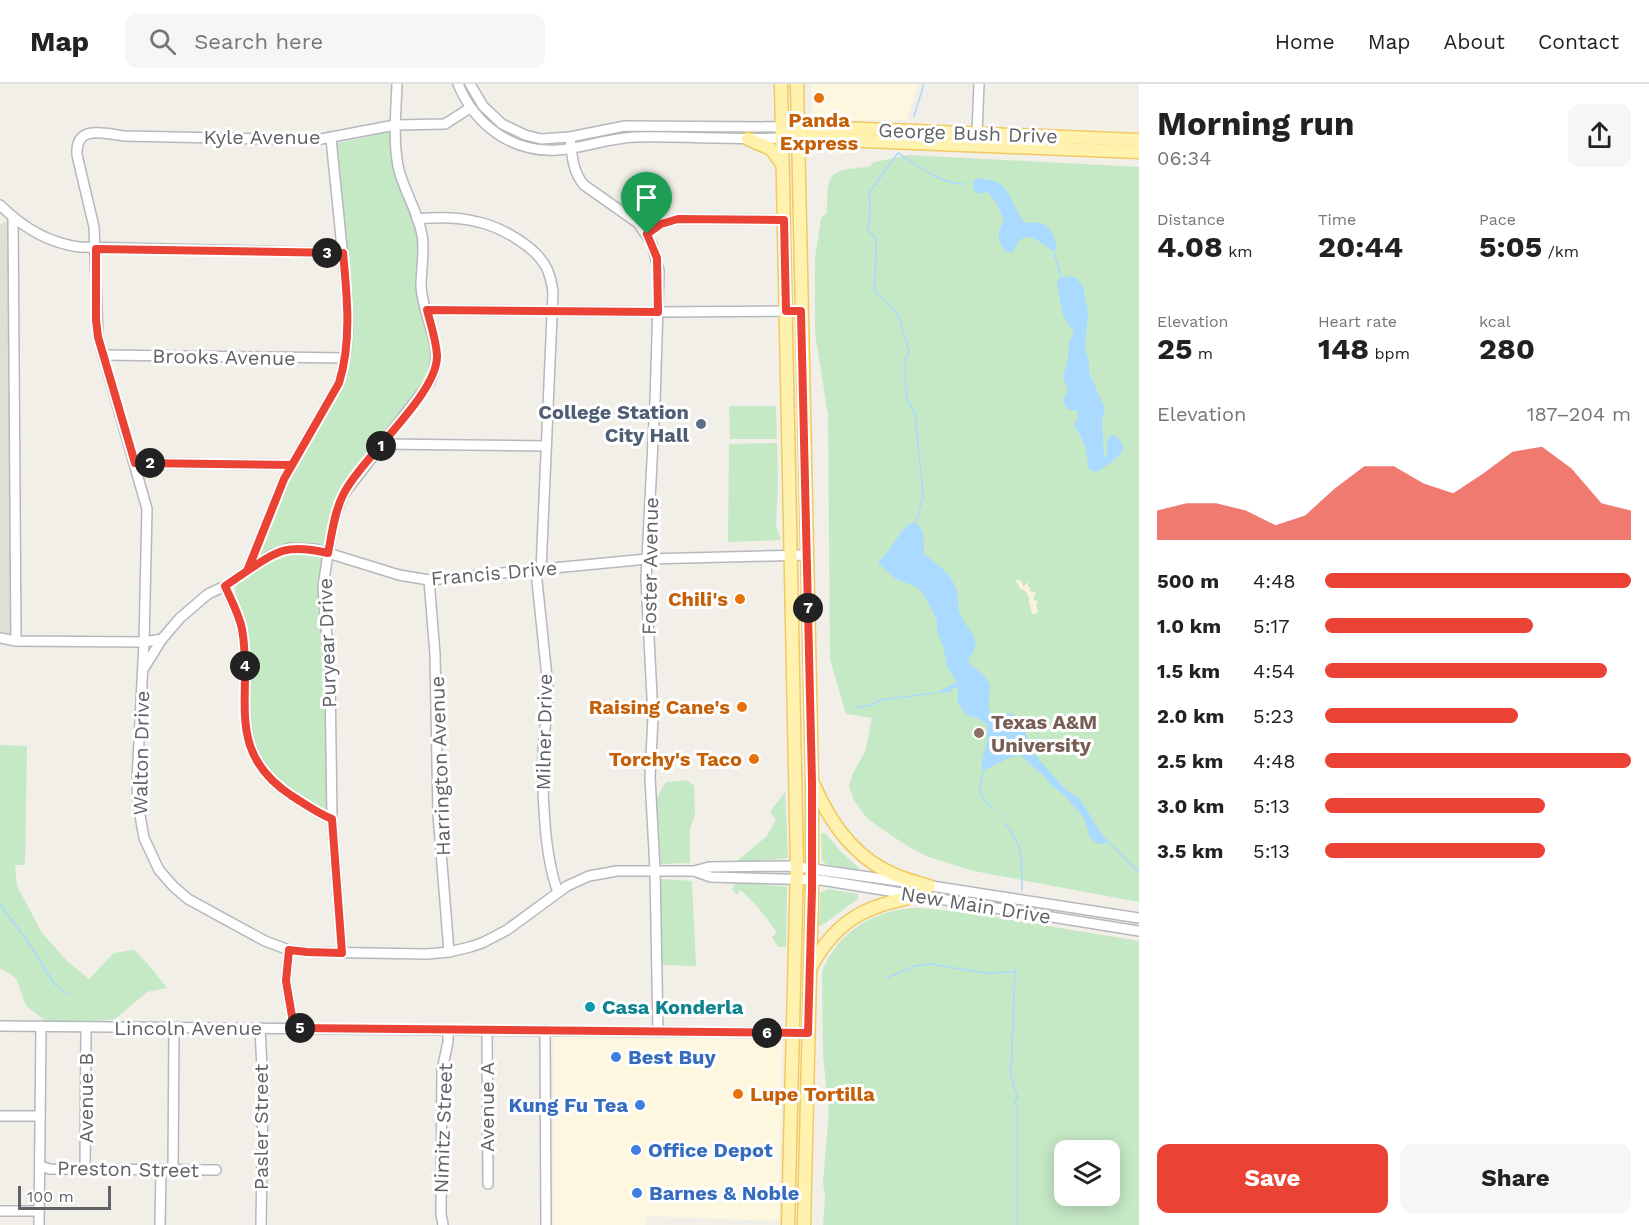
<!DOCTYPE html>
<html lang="en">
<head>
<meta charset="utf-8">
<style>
	:root { --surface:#fff; --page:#f6f6f6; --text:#222; --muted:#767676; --line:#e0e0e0; --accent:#ea4335 }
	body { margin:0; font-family:"Work Sans",sans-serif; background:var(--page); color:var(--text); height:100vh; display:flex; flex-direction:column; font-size:22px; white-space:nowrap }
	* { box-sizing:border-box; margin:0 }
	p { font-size:20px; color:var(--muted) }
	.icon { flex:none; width:33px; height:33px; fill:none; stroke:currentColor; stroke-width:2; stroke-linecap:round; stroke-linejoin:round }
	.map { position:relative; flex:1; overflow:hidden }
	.drawer { display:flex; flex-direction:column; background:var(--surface); width:510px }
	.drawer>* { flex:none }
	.controls { position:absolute; left:1054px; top:1056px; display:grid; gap:12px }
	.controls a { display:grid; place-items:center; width:66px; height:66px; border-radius:12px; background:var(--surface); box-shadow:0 3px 15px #0003; font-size:30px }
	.scale { position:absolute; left:18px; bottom:15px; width:93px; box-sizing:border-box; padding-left:6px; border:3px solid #5f6368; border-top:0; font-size:16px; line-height:21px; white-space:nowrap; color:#5f6368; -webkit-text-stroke:4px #fff; paint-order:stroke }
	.pin { position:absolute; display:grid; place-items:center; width:51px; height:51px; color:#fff; margin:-62px -26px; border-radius:50% 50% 50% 0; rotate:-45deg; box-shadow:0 0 6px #0007 }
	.pin .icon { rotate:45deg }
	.km { position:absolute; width:30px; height:30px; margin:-15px; border-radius:50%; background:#222; color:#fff; font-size:16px; line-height:30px; text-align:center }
	.round { display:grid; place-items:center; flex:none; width:63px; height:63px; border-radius:12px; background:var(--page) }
	.overview { display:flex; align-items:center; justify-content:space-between; height:102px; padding:0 18px }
	h1 { font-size:33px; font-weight:700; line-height:45px }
	.stats { display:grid; grid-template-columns:repeat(3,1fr); gap:9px; height:102px; padding:6px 18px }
	.stats div { display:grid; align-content:center }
	.stats b { font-size:30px; font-weight:700 }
	.stats small { font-size:16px; font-weight:400 }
	.stats p { font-size:16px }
	.chart { height:168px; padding:12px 18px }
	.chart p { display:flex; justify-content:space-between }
	.chart svg { width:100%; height:108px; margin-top:6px; fill:var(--accent); opacity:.7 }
	.action { display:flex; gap:12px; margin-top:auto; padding:12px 18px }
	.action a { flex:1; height:69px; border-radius:12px; background:var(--accent); color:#fff; font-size:24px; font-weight:700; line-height:69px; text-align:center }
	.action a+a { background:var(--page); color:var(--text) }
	ul { padding:0 18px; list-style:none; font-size:20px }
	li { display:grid; grid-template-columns:96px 72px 1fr; align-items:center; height:45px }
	li i { height:15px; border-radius:8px; background:var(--accent) }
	header { display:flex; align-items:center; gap:36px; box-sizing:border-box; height:84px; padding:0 30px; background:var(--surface); border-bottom:2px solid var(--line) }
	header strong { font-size:28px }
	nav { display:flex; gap:33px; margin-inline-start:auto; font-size:21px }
	.search { width:420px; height:54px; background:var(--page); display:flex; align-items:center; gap:15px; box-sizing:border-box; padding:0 21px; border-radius:12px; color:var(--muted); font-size:22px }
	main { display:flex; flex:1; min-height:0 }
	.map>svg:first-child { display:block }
	.commercial { fill:#fef7e0 }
	.education { fill:#e1ded6 }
	.green { fill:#c5e8c5; fill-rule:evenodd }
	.sand { fill:#fbf3d9 }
	.water { fill:#aadaff }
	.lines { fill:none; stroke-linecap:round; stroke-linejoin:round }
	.stream { stroke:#aadaff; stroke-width:1.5 }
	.minor-casing { stroke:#b5b8bc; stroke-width:12 }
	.major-casing { stroke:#f2c960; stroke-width:15 }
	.minor { stroke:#fff; stroke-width:9 }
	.major { stroke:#fff2af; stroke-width:12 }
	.route-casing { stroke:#fff; stroke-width:12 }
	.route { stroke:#ea4335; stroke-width:8 }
	.food-dot { fill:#e8710a; stroke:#fff; stroke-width:2 }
	.service-dot { fill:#5c6f8a; stroke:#fff; stroke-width:2 }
	.education-dot { fill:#8d6e63; stroke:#fff; stroke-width:2 }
	.culture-dot { fill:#0f9aa8; stroke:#fff; stroke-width:2 }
	.shop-dot { fill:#3f7fe0; stroke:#fff; stroke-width:2 }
	.labels { text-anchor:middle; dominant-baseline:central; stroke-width:6; stroke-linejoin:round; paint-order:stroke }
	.food-label { font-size:20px; font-weight:bold; fill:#c56008; stroke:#fff; text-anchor:end }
	.street-label { font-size:20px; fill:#5f6368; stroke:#fff }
	.service-label { font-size:20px; font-weight:bold; fill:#4e5e75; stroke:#fff; text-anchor:end }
	.education-label { font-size:20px; font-weight:bold; fill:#785e54; stroke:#fff; text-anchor:start }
	.culture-label { font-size:20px; font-weight:bold; fill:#0d838f; stroke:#fff; text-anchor:start }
	.shop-label { font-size:20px; font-weight:bold; fill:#366cbe; stroke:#fff; text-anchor:start }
</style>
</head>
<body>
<header>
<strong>Map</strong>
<div class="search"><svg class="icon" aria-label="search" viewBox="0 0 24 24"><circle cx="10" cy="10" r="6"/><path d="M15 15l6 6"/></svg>Search here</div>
<nav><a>Home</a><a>Map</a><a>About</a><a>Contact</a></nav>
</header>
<main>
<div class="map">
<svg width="1139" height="1141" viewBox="0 0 1139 1141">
	<rect width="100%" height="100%" fill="#f1efe8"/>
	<g class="commercial">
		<path d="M 811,0 L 919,0 L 907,36 L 812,36 Z"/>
		<path d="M 554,953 L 782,954 L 779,1137 L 647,1132 L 645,1141 L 553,1141 Z"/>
	</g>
	<path class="education" d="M 13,134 L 16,557 L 0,550 L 0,141 Z"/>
	<g class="green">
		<path d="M 389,48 L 393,76 L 419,152 L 422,220 L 435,270 L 433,291 L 342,407 L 320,500 L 328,720 L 325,725 L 321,726 C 304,714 279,702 266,685 C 241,651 249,581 244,540 C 243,528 237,517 235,504 L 254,477 L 295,380 L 340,309 L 349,282 L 351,227 L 348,168 L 334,60 Z"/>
		<path d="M 909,71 L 1139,83 L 1139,818 L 974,787 L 929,773 L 912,765 L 883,746 L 867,734 L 860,725 L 853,714 L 849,703 L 852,691 L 865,668 L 872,634 L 846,630 L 830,575 L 828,331 L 815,249 L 815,175 L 821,134 L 827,129 C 828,88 827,86 869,83 L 874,78 Z"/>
		<path d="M 729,322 L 776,322 L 777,355 L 730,355 Z"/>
		<path d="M 777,359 L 778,398 L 776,441 L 781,456 L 728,458 L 729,360 Z"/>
		<path d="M 0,661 L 27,662 L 25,781 L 15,781 L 17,802 L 42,849 L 67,877 L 89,895 L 114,869 L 134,866 L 147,879 L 167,904 L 147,908 L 115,935 L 82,939 L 46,937 L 26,922 L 16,894 L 0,884 Z"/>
		<path d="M 687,696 L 694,702 L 695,730 L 690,745 L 690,779 L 661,780 L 656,715 L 666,698 Z"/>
		<path d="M 785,708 L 788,774 L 733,780 L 767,752 L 776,736 L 770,728 Z"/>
		<path d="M 821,749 L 826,750 L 840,767 L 859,784 L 859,786 L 827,781 L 822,776 Z"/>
		<path d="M 660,795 L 692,797 L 696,882 L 662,881 Z"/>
		<path d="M 735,798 L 787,803 L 786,863 L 778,863 L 772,853 L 777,849 C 766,833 755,818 740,806 L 737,811 L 732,806 Z"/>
		<path d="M 828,805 L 858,810 L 858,815 C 849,820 827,840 819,842 L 820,809 Z"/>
		<path d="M 920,824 L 963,828 L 1139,857 L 1139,1141 L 823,1141 L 825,1113 L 823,1099 L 829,1027 L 823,971 L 822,888 C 838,846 877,824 920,824 ZM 1065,1066 L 1110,1066 L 1110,1112 L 1065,1112 Z"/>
	</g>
	<path class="sand" d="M 1017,495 L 1022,498 L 1023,503 L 1028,498 L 1028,503 L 1031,504 L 1030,507 L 1036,508 L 1033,516 L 1038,517 L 1036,522 L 1038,527 L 1036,530 L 1032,530 L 1029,518 L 1029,513 L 1025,507 L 1019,504 L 1019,501 L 1016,499 Z"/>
	<g class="water">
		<path d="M 976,94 C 983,95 993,96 999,99 C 1009,104 1015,126 1022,135 C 1027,142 1033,138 1040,139 C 1050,141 1057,156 1056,165 L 1051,166 C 1035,154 1023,144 1013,168 L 1008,169 C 997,159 996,149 1004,137 C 1000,126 996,116 987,108 L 979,110 L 974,106 L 973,98 Z"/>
		<path d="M 1069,192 L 1076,194 L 1083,203 L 1088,229 L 1085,264 L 1089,279 L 1089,288 L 1105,325 L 1102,337 L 1104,372 L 1107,373 L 1107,357 L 1112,350 L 1119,355 L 1124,364 C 1120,373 1103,386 1094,388 L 1088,384 C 1088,374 1086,363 1081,353 C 1079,348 1075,345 1074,340 L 1078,335 L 1077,327 L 1067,325 L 1063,317 L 1068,306 L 1063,293 L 1068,275 L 1069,259 L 1074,248 L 1063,232 L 1057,199 L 1058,195 Z"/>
		<path d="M 913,438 C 928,446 922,457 924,470 C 939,482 952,489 957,508 C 959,514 958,521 959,527 C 962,538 972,546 975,556 C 977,564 970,571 968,578 C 975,585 987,592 989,600 C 992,610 985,619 991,629 L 998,631 L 1012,629 L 1019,635 L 1035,671 L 1066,706 L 1079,714 L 1103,752 L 1109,758 L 1101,760 L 1096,759 L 1090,754 L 1084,734 L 1063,710 L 1052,702 L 1043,691 L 1020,671 L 1006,675 L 983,687 C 978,672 992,659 986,640 L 978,634 L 966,631 L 958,619 L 958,603 L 953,604 L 950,608 L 936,609 L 957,598 L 947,583 L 944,565 L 937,547 L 937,536 L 925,512 L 917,503 L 896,495 L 878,479 L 879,477 C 894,465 898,445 913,438 Z"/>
	</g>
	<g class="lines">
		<g class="stream">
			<path d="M 914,32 L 924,0"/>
			<path d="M 1053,166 L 1062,194"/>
			<path d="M 916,441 L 923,411 L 915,329 L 908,317 L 905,300 L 905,276 L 909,268 C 900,237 902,229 875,208 L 876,155 L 868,146 C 869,133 872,122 869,109 L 898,69 C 917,81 940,100 964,100"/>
			<path d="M 855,624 L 872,621 L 880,616 L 935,609"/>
			<path d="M 983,687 C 978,707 978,711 994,725"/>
			<path d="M 1005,739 C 1025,766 1021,774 1022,806"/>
			<path d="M 1108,757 L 1139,789"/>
			<path d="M 0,820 L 28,858 L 55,901 L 68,910"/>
			<path d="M 1015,885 L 1011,990 L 1013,1001 L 1018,1013 L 1015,1017 L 1017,1027 L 1017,1141"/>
			<path d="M 887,894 L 915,882 L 930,880 L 986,889 L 1015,888"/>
		</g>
		<g class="minor-casing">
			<g id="minor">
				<path d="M 458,0 C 475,41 512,69 558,66 C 584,64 609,54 635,53 C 684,52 733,56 782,54"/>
				<path d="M 470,0 L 483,22 L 502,40 L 525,51 L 541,55 L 570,53 L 625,42 L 782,43"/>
				<path d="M 470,24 L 445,40 L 395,41 L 316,56 L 125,52 C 106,50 75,39 77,71 L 94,143 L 98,253 L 147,425 L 144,558 L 137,697 L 138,720 L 144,754 L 159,786 L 174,803 L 188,815 L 265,857 L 289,866 L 307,868 L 427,870 L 449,868 L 470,863 L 482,859 L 507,846 L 567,802 L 589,792 L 617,787 L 694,787 L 709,783 L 791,782 L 905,798"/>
				<path d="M 977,50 L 979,0"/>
				<path d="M 570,53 C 572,70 572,87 584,101 L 638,139 L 652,160 L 659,187 L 655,318 L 646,495 L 653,633 L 650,693 L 655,786 L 658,948"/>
				<path d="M 0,121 C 22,143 49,159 79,163 L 343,169"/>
				<path d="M 13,134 L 16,557"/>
				<path d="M 417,135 C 437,133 459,133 478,138 C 501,143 537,163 547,185 C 550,192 552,200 553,208 L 541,486"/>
				<path d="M 647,150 L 661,140 L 678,135 L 784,136"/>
				<path d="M 427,226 L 658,228 L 801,227"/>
				<path d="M 103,271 L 345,274"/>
				<path d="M 383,360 L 546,362"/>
				<path d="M 135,379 L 292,381"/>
				<path d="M 247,487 L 284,395 L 339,299 C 354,254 346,201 341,155 C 338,121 334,87 331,54"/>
				<path d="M 536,487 L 548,603 C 548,625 544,646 543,668 C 542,707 544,772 558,808"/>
				<path d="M 429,496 L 435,570 L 438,730 L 449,868"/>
				<path d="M 225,502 C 231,516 239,530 242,545 C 254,612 223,667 292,712 C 305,720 317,729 332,735"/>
				<path d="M 0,554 L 16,557 L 144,558 L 162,555 L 180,534 L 208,510 L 225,502 L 271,471 L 290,464 L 315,465 L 399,491 L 429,496 L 647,475 L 807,471"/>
				<path d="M 144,584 L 162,555"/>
				<path d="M 694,787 L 711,793 L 821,796 L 1139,847"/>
				<path d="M 925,801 L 1139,834"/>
				<path d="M 289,866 L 286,897 L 294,944"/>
				<path d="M 342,869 L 332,735 L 330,592 L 323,504 L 328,469 L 335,433 L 343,411 L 430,298 C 447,262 422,236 421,201 C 421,185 425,167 422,151 C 418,127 403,106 398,82 C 393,55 396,27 397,0"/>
				<path d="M 0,942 L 809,949"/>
				<path d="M 260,944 L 263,1006 L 261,1141"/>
				<path d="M 487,946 L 488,1100"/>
				<path d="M 545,946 L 546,1141"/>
				<path d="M 0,1032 L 40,1032"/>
				<path d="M 40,1082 L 50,1085 L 216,1086"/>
				<path d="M 85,1085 L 86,943"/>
				<path d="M 173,1086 L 174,944"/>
				<path d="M 0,1127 L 39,1127"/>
				<path d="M 39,1141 L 41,942"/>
				<path d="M 160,1141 L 161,1085"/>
				<path d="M 443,1141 L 441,1130 L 442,986 L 448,958 L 448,946"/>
			</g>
		</g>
		<g class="major-casing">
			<g id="major">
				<path d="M 781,0 L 797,783 L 788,1141"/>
				<path d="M 797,0 L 812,697 L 812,805 L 804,1141"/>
				<path d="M 790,42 L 1139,56"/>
				<path d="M 790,54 L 1139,68"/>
				<path d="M 748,55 L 771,65 L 782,80"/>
				<path d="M 814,701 C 831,741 856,776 898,792 C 908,796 919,799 929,802"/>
				<path d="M 812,881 C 838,834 868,821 919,812"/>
			</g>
		</g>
		<use href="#minor" class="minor"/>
		<use href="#major" class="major"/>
	</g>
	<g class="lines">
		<g class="route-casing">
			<path id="route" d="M 647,150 L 657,174 L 658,228 L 427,226 C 431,241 436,256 437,271 C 439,310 361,374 343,411 C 334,429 332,450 328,469 C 288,460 280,465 247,487 L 284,395 L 292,381 L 135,379 L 98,253 L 96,236 L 96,165 L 343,169 C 347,211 352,258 339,299 L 284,395 L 251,478 L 247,487 L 225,502 C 231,516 239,530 242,545 C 254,612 222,666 292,712 C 305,720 317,729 332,735 L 342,869 L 307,868 L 289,866 L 286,897 L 294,944 L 808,949 L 812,806 L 812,698 L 801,227 L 786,227 L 784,136 L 678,135 L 661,140 L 647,150"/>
		</g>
		<use href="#route" class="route"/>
	</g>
	<g class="food-dot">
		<circle cx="819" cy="14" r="6"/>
		<circle cx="740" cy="515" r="6"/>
		<circle cx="742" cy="623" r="6"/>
		<circle cx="754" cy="675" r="6"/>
		<circle cx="738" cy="1010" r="6"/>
	</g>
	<circle class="service-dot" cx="701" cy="340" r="6"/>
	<circle class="education-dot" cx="979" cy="649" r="6"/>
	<circle class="culture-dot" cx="590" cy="923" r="6"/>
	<g class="shop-dot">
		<circle cx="616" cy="973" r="6"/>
		<circle cx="640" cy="1021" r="6"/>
		<circle cx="636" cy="1066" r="6"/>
		<circle cx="637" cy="1109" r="6"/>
	</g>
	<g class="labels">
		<g class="food-label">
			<text x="819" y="36" text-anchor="middle">Panda<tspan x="819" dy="23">Express</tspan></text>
			<text x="728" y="515">Chili's</text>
			<text x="730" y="623">Raising Cane's</text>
			<text x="742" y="675">Torchy's Taco</text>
			<text x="750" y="1010" text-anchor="start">Lupe Tortilla</text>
		</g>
		<g class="street-label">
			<text transform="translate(968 49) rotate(2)">George Bush Drive</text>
			<text x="262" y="53">Kyle Avenue</text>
			<text transform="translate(224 273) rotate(1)">Brooks Avenue</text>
			<text transform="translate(650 482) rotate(-89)">Foster Avenue</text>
			<text transform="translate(494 489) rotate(-5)">Francis Drive</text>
			<text transform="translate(327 559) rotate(-92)">Puryear Drive</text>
			<text transform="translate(544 648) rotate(-89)">Milner Drive</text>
			<text transform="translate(141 669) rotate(-89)">Walton Drive</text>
			<text transform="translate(440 682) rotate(-92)">Harrington Avenue</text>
			<text transform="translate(976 821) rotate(9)">New Main Drive</text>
			<text x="188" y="944">Lincoln Avenue</text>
			<text transform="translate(86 1014) rotate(-90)">Avenue B</text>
			<text transform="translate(487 1023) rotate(-90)">Avenue A</text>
			<text transform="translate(261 1043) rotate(-90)">Pasler Street</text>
			<text transform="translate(443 1044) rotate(-88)">Nimitz Street</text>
			<text transform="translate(128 1085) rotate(1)">Preston Street</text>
		</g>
		<g class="service-label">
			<text x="689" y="328">College Station<tspan x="689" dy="23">City Hall</tspan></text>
		</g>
		<g class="education-label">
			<text x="991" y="638">Texas A&amp;M<tspan x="991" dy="23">University</tspan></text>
		</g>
		<g class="culture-label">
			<text x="602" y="923">Casa Konderla</text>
		</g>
		<g class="shop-label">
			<text x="628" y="973">Best Buy</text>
			<text x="628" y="1021" text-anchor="end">Kung Fu Tea</text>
			<text x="648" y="1066">Office Depot</text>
			<text x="649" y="1109">Barnes &amp; Noble</text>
		</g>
	</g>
</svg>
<div class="controls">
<a><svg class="icon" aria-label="layers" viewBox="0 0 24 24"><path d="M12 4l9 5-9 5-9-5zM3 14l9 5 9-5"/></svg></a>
</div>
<div class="scale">100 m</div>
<div class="pin" style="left:647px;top:150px;background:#1e9e55"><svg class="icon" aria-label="arrive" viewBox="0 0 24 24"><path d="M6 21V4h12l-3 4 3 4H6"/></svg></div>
<b class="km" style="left:381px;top:362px">1</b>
<b class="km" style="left:150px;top:379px">2</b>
<b class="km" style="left:327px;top:169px">3</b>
<b class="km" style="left:245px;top:582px">4</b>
<b class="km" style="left:300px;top:944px">5</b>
<b class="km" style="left:767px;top:949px">6</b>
<b class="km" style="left:808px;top:524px">7</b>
</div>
<section class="drawer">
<div class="overview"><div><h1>Morning run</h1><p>06:34</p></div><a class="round"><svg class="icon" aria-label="share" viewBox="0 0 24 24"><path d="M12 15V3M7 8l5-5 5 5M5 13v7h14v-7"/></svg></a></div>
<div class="stats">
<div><p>Distance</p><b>4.08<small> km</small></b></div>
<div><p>Time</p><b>20:44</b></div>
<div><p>Pace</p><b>5:05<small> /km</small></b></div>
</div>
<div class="stats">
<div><p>Elevation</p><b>25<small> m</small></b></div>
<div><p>Heart rate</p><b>148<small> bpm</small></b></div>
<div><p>kcal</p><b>280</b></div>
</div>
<div class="chart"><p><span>Elevation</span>187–204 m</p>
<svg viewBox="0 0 160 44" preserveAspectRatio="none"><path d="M0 44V32L10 29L20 29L30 32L40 38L50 34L60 23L70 14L80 14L90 21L100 25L110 17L120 8L130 6L140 15L150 29L160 32V44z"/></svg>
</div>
<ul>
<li><b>500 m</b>4:48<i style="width:100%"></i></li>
<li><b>1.0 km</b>5:17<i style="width:68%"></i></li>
<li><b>1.5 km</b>4:54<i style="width:92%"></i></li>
<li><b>2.0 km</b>5:23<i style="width:63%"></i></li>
<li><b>2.5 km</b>4:48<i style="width:100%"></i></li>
<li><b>3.0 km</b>5:13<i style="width:72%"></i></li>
<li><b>3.5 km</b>5:13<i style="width:72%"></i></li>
</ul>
<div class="action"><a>Save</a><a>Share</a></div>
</section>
</main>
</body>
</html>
